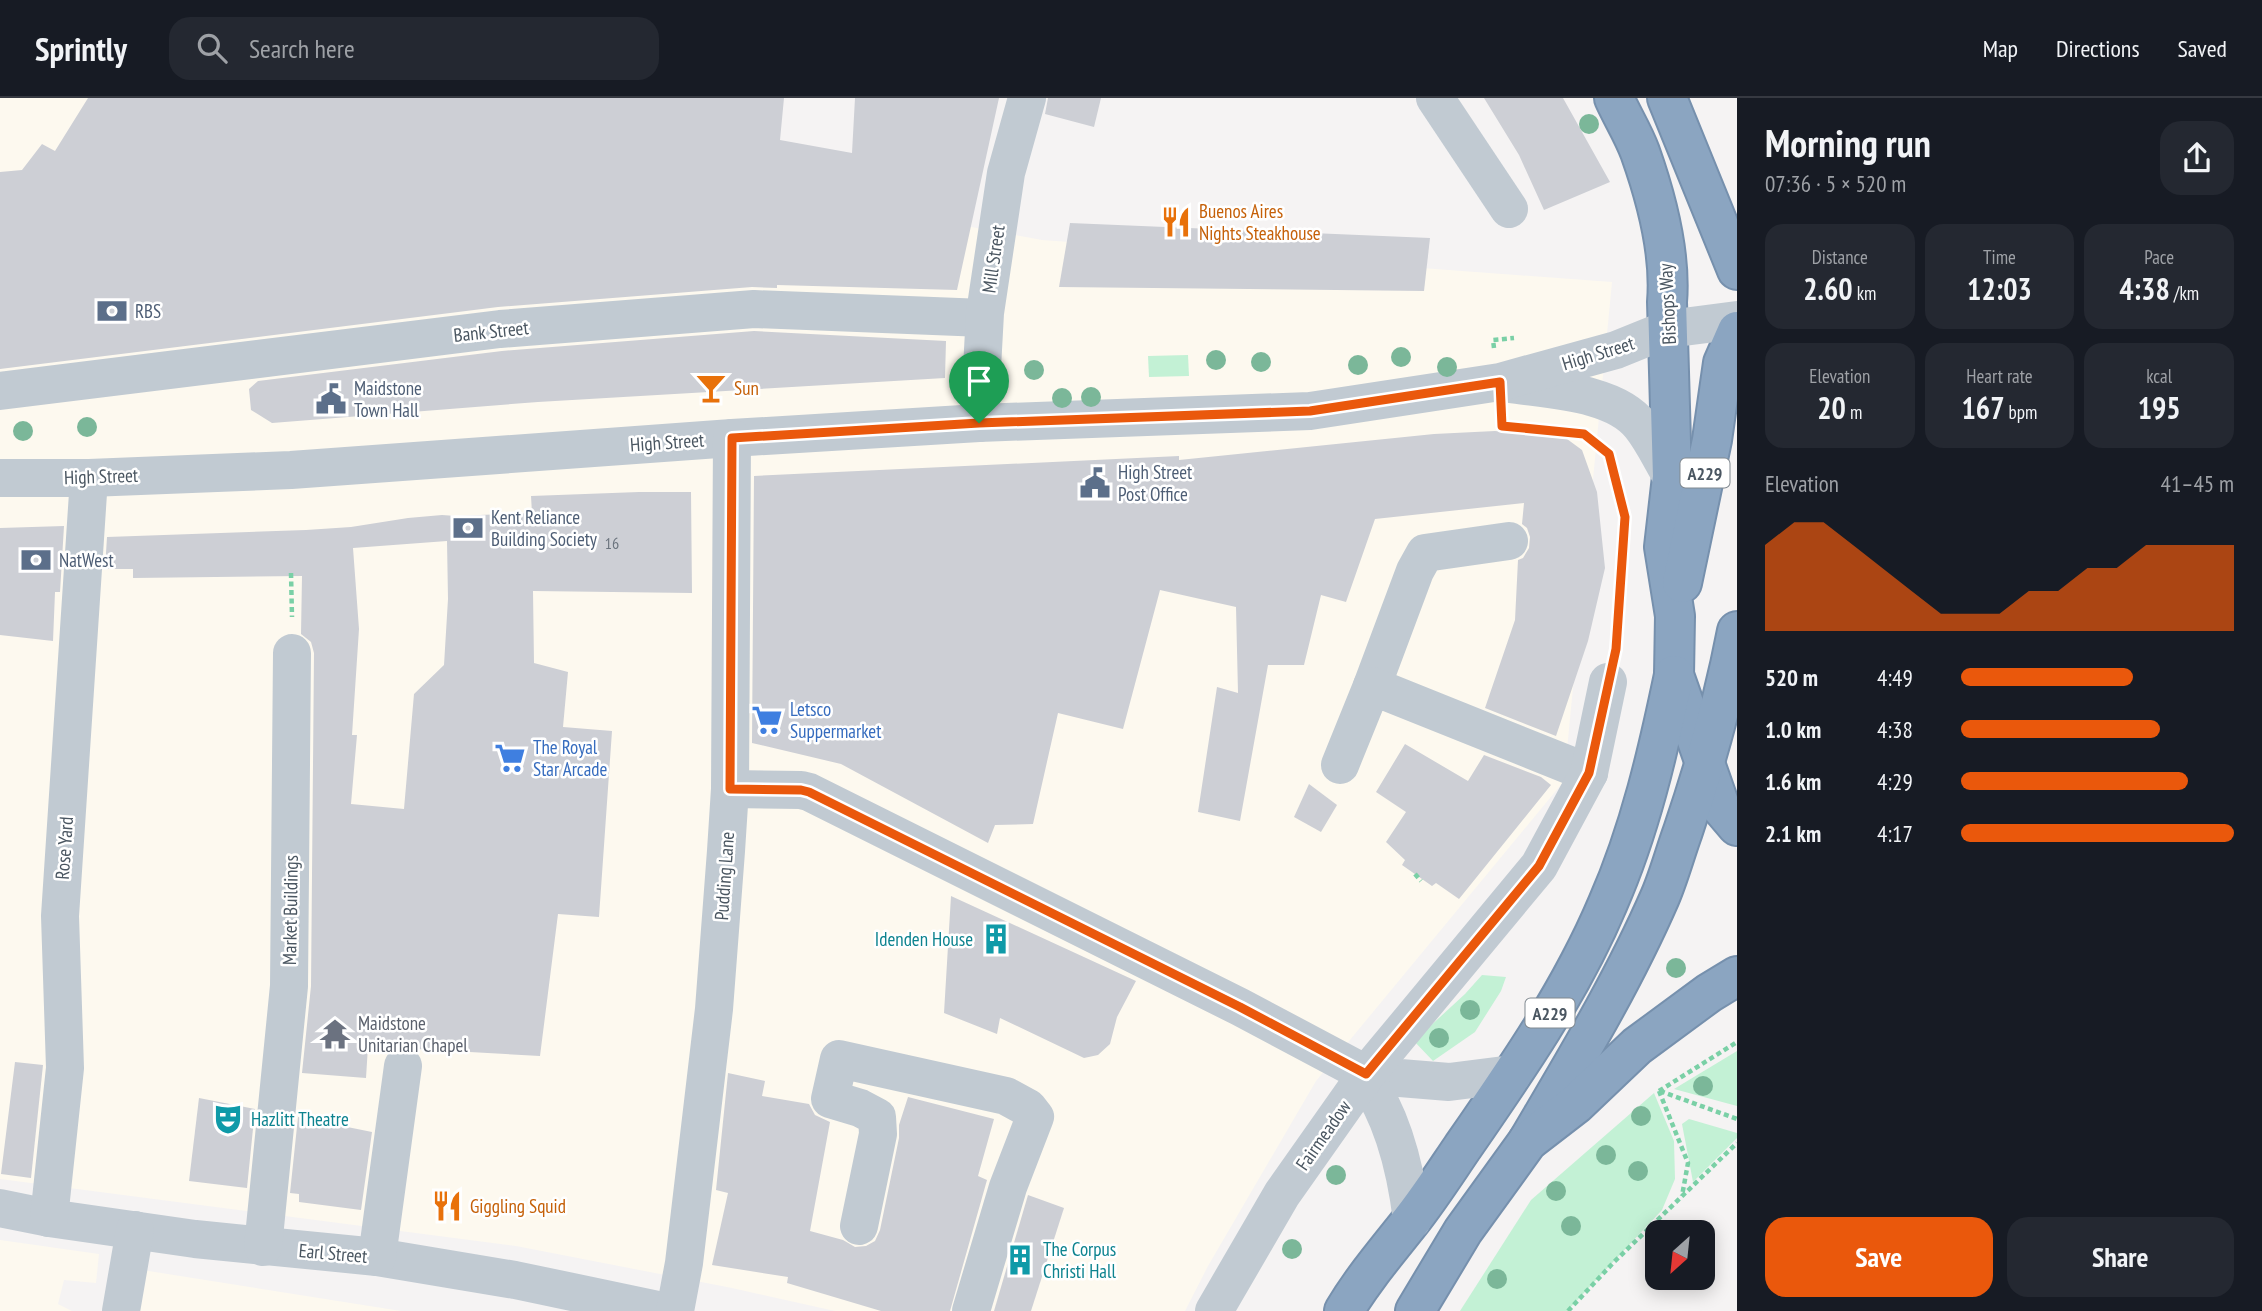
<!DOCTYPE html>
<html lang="en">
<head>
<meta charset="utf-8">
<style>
	:root { --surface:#171b24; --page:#242831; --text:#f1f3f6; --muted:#9ea1a6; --line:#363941; --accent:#ea580c }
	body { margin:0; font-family:"PT Sans Narrow",sans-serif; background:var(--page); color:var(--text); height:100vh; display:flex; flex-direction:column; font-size:26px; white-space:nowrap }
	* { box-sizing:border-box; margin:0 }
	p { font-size:23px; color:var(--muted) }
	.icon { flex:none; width:38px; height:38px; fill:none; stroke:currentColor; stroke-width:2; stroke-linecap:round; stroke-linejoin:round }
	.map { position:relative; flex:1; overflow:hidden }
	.drawer { display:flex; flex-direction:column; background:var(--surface); width:525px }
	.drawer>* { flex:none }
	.needle { width:46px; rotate:207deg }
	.controls { position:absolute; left:1645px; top:1122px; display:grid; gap:14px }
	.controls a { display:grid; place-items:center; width:70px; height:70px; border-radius:14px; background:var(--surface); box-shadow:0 4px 18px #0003; font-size:35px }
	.pin { position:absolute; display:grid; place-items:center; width:60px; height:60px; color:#fff; margin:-72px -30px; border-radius:50% 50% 50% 0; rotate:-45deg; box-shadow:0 0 7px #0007 }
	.pin .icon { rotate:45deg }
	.round { display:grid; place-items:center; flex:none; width:74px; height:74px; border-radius:21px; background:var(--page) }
	.headline { display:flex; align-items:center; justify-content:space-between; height:119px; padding:0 28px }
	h1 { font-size:38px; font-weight:700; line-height:52px }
	.figures { display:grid; grid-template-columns:repeat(3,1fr); gap:10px; height:119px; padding:7px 28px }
	.figures div { display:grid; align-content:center; border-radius:18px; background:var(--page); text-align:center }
	.figures b { font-size:30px; font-weight:700 }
	.figures small { font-size:19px; font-weight:400 }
	.figures p { font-size:19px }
	.chart { height:196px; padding:14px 28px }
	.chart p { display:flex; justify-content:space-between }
	.chart svg { width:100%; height:126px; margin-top:7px; fill:var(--accent); opacity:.7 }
	.action { display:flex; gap:14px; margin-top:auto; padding:14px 28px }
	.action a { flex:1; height:80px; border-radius:21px; background:var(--accent); color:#fff; font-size:28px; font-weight:700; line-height:80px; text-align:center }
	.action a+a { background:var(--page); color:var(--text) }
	ul { padding:0 28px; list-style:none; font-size:23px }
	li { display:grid; grid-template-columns:112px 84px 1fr; align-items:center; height:52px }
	li i { height:18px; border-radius:9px; background:var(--accent) }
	header { display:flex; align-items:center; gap:42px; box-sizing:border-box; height:98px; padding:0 35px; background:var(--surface); border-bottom:2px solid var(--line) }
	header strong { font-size:33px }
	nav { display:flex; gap:38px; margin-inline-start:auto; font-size:24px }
	.search { width:490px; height:63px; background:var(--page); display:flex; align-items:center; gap:18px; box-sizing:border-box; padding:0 24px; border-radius:21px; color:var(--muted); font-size:26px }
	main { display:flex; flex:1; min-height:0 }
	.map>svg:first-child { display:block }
	.commercial { fill:#fdf9ef }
	.green { fill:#c3f1d5 }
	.building { fill:#cdcfd5; fill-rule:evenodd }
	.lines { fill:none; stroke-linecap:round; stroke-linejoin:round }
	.highway-casing { stroke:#7690ad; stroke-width:42 }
	.path { stroke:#7ad0a6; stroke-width:4.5; stroke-dasharray:5 3.5; stroke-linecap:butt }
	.minor { stroke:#c1cad2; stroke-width:38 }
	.highway { stroke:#8ba5c1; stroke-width:38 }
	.tree { fill:#7bb799 }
	.route-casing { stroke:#fff; stroke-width:14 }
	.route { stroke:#ea580c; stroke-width:9 }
	.labels { text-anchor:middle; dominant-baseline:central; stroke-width:5; stroke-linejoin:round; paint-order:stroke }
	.number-label { font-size:16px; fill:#6b747e }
	.shield { fill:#fff; stroke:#808990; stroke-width:2 }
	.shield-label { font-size:18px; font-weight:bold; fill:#4a5661 }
	.food-label { font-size:19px; fill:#c56008; stroke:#fff; text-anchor:start }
	.street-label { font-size:19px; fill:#4a5661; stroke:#fff }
	.service-label { font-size:19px; fill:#4e5e75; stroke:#fff; text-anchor:start }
	.shop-label { font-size:19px; fill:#366cbe; stroke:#fff; text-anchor:start }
	.culture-label { font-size:19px; fill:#0d838f; stroke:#fff; text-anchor:start }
	.worship-label { font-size:19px; fill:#5b616d; stroke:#fff; text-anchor:start }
</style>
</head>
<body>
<header>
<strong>Sprintly</strong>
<div class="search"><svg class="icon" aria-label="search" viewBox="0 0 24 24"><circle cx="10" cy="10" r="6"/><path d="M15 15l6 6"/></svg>Search here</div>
<nav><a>Map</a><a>Directions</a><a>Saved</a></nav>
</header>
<main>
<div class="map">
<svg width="1737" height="1213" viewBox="0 0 1737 1213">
	<rect width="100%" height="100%" fill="#f5f3f3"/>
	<g class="commercial">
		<path d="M 0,0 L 265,0 L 1042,142 L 1612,184 L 1564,683 L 1316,983 L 1208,1168 L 1185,1213 L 835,1213 L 732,1190 L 516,1148 L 0,1081 Z"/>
		<path d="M 0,1142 L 99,1156 L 96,1185 L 64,1182 L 58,1206 L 72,1213 L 0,1213 Z"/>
		<path d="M 136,1171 L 401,1213 L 127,1213 Z"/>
	</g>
	<g class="green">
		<path d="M 1188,257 L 1189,278 L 1149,279 L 1148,258 Z"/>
		<path d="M 1482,877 L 1506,879 L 1501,893 L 1475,934 L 1433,963 L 1414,943 L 1465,896 Z"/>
		<path d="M 1737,953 L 1737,1008 L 1674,991 Z"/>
		<path d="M 1654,995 L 1674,1043 L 1675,1081 L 1662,1112 L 1567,1213 L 1460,1213 L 1531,1102 Z"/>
		<path d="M 1689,1021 L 1737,1035 L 1737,1040 L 1693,1084 L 1682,1026 Z"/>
	</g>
	<g class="building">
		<path d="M 88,0 L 784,0 L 780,42 L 852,55 L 855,0 L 999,0 L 957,192 L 777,187 L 777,190 L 752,189 L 498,209 L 0,271 L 0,74 L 22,72 L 42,46 L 55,53 Z"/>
		<path d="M 1048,0 L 1101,0 L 1094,29 L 1045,16 Z"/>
		<path d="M 1484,0 L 1563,0 L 1610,84 L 1544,112 L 1519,57 Z"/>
		<path d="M 1070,125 L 1430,140 L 1424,193 L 1059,189 Z"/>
		<path d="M 754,233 L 946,243 L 945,280 L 538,304 L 272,325 L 251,312 L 249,291 L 258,283 L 502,253 Z"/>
		<path d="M 1495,333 L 1567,341 L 1582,352 L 1597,394 L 1605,470 L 1588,543 L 1556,638 L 1485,610 L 1515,522 L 1518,462 L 1523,460 L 1529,450 L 1530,439 L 1527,430 L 1522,426 L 1524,405 L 1375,421 L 1346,504 L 1321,497 L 1304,567 L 1268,567 L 1240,723 L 1198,714 L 1217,589 L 1238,595 L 1236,509 L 1160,492 L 1123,631 L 1058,615 L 1033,726 L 995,727 L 988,745 L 841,666 L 752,645 L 754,378 L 1179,358 L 1179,362 L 1434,336 Z"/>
		<path d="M 639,394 L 691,394 L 692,495 L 533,493 L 534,565 L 568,574 L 563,629 L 612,633 L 599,819 L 558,816 L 540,958 L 416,951 L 405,946 L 393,949 L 368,948 L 366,980 L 302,975 L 311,888 L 314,555 L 311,544 L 301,536 L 302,478 L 133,480 L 133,471 L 105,471 L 107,439 L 306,432 L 351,429 L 408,420 L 442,417 L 456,418 L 532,415 L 531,398 ZM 447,443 L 448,501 L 444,567 L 414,596 L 404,711 L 351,706 L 357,637 L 352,637 L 359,531 L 353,450 Z"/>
		<path d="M 64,428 L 60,494 L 55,494 L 53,543 L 0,537 L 0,430 Z"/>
		<path d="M 1405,646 L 1468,683 L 1484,657 L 1541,679 L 1551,687 L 1459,801 L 1436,785 L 1432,788 L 1402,767 L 1405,762 L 1386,744 L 1406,714 L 1376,694 Z"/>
		<path d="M 1309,686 L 1337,707 L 1321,734 L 1294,719 Z"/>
		<path d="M 951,798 L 1136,883 L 1117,919 L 1110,946 L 1098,957 L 1084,960 L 1000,920 L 997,936 L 944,915 Z"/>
		<path d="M 15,964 L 43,967 L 31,1080 L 1,1076 Z"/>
		<path d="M 728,975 L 765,983 L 762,998 L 809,1006 L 815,1017 L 830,1024 L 810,1133 L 843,1142 L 855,1149 L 866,1148 L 875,1143 L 880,1132 L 899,1040 L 899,1027 L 908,999 L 994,1021 L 978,1078 L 987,1082 L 950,1213 L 881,1213 L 787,1185 L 788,1179 L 712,1167 L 728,1095 L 716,1092 Z"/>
		<path d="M 199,1000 L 255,1011 L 247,1090 L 189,1083 Z"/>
		<path d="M 298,1019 L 372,1034 L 361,1112 L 299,1104 L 299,1096 L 290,1095 Z"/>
		<path d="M 1028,1097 L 1064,1110 L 1031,1213 L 994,1213 Z"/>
	</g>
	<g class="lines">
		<g class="highway-casing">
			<g id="highway">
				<path d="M 1614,0 C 1622,18 1633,35 1640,54 C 1656,99 1671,156 1667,204 L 1672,379 L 1664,449 L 1675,518 L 1674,577 L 1720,708 L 1737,728"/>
				<path d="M 1667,0 L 1737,172"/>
				<path d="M 1682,485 L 1712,342 L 1723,265 L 1737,233"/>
				<path d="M 1528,1043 C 1575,963 1623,884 1660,799 C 1669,778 1675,755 1683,733 C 1705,668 1724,601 1737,533"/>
				<path d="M 1344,1213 C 1363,1181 1387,1153 1410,1124 C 1429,1100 1445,1075 1462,1050 C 1516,972 1571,893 1608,805 C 1640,732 1658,654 1674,577"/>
				<path d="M 1415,1213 L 1463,1133 L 1528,1043 L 1576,1006 L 1637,948 L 1709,895 L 1737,878"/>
			</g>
		</g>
		<g class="path">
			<path d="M 1494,250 L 1493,242 L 1514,240"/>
			<path d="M 1501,322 L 1502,328 L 1570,335"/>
			<path d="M 1588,339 L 1609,356 L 1625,419 L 1617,549"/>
			<path d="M 291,475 L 292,519"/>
			<path d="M 1415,776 L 1421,783"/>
			<path d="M 1659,993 L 1688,1065 L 1682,1098"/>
			<path d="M 1659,993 L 1737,944"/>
			<path d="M 1660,993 L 1737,1021"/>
			<path d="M 1568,1213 L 1613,1165 L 1737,1045"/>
		</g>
		<g class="minor">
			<path d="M 1435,0 L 1509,111"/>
			<path d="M 1510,286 C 1550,292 1615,294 1641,328 C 1653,343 1662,363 1672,379"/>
			<path d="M 0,293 L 500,231 L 754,211 L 984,220"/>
			<path d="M 979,325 L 985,215 L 1006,75 L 1027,0"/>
			<path d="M 0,380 L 89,380 L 291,372 L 732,340 L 979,325 L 1310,313 L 1500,284 L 1616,252 L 1668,231 L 1737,222"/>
			<path d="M 1372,588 L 1415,473 L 1425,455 L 1509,443"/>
			<path d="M 1340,667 L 1372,588 L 1589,675"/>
			<path d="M 730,691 L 801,692 L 809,694 L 1240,909 L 1366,976"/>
			<path d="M 1368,974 L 1400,980 L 1449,984 L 1512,976"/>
			<path d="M 1364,979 C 1394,1019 1406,1073 1412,1122"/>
			<path d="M 0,1110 L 49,1120 L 195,1141 L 377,1159 L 515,1182 L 663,1213"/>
			<path d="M 49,1120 L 65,970 L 60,818 L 89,380"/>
			<path d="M 859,1128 L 878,1036 L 877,1019 L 860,1010 L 830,1001 L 839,961 L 1006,998 L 1028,1010 L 1035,1019 L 1008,1089 L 971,1213"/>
			<path d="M 263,1149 L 289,888 L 292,555"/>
			<path d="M 377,1159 L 403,968"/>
			<path d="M 121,1213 L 135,1132"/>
			<path d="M 675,1213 L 684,1165 L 714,911 L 726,753 L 730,691 L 732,340"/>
			<path d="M 1214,1213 L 1282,1096 L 1368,974 L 1539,768 L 1589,675 L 1608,584"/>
		</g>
		<use href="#highway" class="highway"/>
	</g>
	<g class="tree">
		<circle cx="1589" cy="26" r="10"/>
		<circle cx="1401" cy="259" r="10"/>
		<circle cx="1216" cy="262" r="10"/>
		<circle cx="1261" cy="264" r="10"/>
		<circle cx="1358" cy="267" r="10"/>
		<circle cx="1447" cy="269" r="10"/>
		<circle cx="1034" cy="272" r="10"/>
		<circle cx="1091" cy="299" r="10"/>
		<circle cx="1062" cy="300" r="10"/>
		<circle cx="87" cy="329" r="10"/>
		<circle cx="23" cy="333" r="10"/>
		<circle cx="1676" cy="870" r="10"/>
		<circle cx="1470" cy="912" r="10"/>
		<circle cx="1439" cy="940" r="10"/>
		<circle cx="1703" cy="988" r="10"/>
		<circle cx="1641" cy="1018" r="10"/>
		<circle cx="1606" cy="1057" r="10"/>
		<circle cx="1638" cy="1073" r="10"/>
		<circle cx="1336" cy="1077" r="10"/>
		<circle cx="1556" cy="1093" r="10"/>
		<circle cx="1571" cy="1128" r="10"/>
		<circle cx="1292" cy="1151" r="10"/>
		<circle cx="1497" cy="1181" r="10"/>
	</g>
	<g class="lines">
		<g class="route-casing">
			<path id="route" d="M 1500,284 L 1502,328 L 1584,336 L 1609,356 L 1625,419 L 1616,551 L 1589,675 L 1539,768 L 1366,976 L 1240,909 L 809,694 L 801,692 L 730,691 L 732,340 L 979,325 L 1310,313 Z"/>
		</g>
		<use href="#route" class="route"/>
	</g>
	<defs>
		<g id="restaurant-bare" transform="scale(2.415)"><path d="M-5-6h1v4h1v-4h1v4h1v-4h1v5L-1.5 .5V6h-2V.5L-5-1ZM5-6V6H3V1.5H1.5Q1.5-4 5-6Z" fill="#e8710a" stroke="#fff" stroke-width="2.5" paint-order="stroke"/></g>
		<g id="bank-bare" transform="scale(2.415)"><path d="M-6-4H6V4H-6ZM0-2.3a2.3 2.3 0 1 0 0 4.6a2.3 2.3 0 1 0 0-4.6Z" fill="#5c6f8a" stroke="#fff" stroke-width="2.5" paint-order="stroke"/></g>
		<g id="bar-bare" transform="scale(2.415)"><path d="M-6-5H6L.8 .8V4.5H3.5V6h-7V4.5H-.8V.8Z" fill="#e8710a" stroke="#fff" stroke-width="2.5" paint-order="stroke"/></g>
		<g id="civic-bare" transform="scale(2.415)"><path d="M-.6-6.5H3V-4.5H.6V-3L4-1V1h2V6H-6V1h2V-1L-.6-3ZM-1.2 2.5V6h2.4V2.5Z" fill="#5c6f8a" stroke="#fff" stroke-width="2.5" paint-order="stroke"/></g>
		<g id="supermarket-bare" transform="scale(2.415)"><path d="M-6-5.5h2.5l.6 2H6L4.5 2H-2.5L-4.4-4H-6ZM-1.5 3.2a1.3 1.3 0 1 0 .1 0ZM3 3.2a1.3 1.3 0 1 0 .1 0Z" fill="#3f7fe0" stroke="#fff" stroke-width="2.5" paint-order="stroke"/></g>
		<g id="building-bare" transform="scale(2.415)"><path d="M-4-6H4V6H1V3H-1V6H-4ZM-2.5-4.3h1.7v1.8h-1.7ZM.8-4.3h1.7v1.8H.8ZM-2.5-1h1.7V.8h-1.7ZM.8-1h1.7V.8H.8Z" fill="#0f9aa8" stroke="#fff" stroke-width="2.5" paint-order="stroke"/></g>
		<g id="temple-bare" transform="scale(2.415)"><path d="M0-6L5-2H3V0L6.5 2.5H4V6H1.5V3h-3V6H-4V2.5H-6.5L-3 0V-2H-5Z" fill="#6b7280" stroke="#fff" stroke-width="2.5" paint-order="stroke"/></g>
		<g id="theatre-bare" transform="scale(2.415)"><path d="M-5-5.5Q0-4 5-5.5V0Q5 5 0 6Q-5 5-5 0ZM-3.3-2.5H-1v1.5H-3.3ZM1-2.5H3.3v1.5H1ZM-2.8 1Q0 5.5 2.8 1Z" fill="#0f9aa8" stroke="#fff" stroke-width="2.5" paint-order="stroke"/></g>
	</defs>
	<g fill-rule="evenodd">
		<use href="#restaurant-bare" x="1176" y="124"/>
		<use href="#bank-bare" x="112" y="213"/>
		<use href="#bar-bare" x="711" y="290"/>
		<use href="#civic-bare" x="331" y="301"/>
		<use href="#civic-bare" x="1095" y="385"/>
		<use href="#bank-bare" x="468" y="430"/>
		<use href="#bank-bare" x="36" y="462"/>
		<use href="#supermarket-bare" x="767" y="622"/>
		<use href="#supermarket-bare" x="510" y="660"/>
		<use href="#building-bare" x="996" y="841"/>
		<use href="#temple-bare" x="335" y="936"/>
		<use href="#theatre-bare" x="228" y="1021"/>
		<use href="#restaurant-bare" x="447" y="1108"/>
		<use href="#building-bare" x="1020" y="1162"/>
	</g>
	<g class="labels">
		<g class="number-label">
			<text x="612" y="445">16</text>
		</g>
		<g class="shield">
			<rect x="1680.5" y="360.5" width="49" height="29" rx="5"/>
			<rect x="1525.5" y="900.5" width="49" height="29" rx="5"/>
		</g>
		<g class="shield-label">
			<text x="1705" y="375">A229</text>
			<text x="1550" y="915">A229</text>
		</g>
		<g class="food-label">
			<text x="1199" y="113">Buenos Aires<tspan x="1199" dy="22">Nights Steakhouse</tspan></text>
			<text x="734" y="290">Sun</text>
			<text x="470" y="1108">Giggling Squid</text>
		</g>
		<g class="street-label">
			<text transform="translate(993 161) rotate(-82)">Mill Street</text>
			<text transform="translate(1667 206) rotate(-93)">Bishops Way</text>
			<text transform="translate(491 233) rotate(-6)">Bank Street</text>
			<text transform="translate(1598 255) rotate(-17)">High Street</text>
			<text transform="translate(667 344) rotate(-4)">High Street</text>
			<text transform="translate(101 378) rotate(-2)">High Street</text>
			<text transform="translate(64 750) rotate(-86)">Rose Yard</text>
			<text transform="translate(724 778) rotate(-86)">Pudding Lane</text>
			<text transform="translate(290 812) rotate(-89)">Market Buildings</text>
			<text transform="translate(1323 1037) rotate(-55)">Fairmeadow</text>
			<text transform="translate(333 1155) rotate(5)">Earl Street</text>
		</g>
		<g class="service-label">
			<text x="135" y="213">RBS</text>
			<text x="354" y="290">Maidstone<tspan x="354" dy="22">Town Hall</tspan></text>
			<text x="1118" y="374">High Street<tspan x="1118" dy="22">Post Office</tspan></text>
			<text x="491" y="419">Kent Reliance<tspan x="491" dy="22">Building Society</tspan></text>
			<text x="59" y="462">NatWest</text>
		</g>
		<g class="shop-label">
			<text x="790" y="611">Letsco<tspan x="790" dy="22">Suppermarket</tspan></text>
			<text x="533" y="649">The Royal<tspan x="533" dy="22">Star Arcade</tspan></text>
		</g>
		<g class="culture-label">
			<text x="973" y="841" text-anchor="end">Idenden House</text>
			<text x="251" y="1021">Hazlitt Theatre</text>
			<text x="1043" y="1151">The Corpus<tspan x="1043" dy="22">Christi Hall</tspan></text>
		</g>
		<g class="worship-label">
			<text x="358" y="925">Maidstone<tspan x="358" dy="22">Unitarian Chapel</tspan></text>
		</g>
	</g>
</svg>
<div class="controls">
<a><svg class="needle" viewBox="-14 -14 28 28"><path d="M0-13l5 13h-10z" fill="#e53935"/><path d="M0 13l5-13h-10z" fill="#9ea1a6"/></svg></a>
</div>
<div class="pin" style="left:979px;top:325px;background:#1e9e55"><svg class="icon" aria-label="arrive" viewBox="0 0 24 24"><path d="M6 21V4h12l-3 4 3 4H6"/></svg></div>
</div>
<section class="drawer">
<div class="headline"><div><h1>Morning run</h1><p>07:36 · 5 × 520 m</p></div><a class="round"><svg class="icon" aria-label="share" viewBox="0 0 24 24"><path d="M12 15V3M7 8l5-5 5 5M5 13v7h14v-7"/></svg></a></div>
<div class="figures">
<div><p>Distance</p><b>2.60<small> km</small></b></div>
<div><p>Time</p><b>12:03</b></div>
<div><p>Pace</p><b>4:38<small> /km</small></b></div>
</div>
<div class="figures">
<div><p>Elevation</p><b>20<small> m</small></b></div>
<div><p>Heart rate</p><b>167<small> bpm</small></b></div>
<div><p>kcal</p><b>195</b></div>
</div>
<div class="chart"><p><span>Elevation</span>41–45 m</p>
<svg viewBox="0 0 160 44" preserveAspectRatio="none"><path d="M0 44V14L10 6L20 6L30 14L40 22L50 30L60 38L70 38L80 38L90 30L100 30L110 22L120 22L130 14L140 14L150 14L160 14V44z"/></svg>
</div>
<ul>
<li><b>520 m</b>4:49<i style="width:63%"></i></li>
<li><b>1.0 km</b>4:38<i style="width:73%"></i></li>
<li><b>1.6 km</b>4:29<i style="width:83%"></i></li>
<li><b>2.1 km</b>4:17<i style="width:100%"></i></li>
</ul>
<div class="action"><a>Save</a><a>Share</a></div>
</section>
</main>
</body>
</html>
